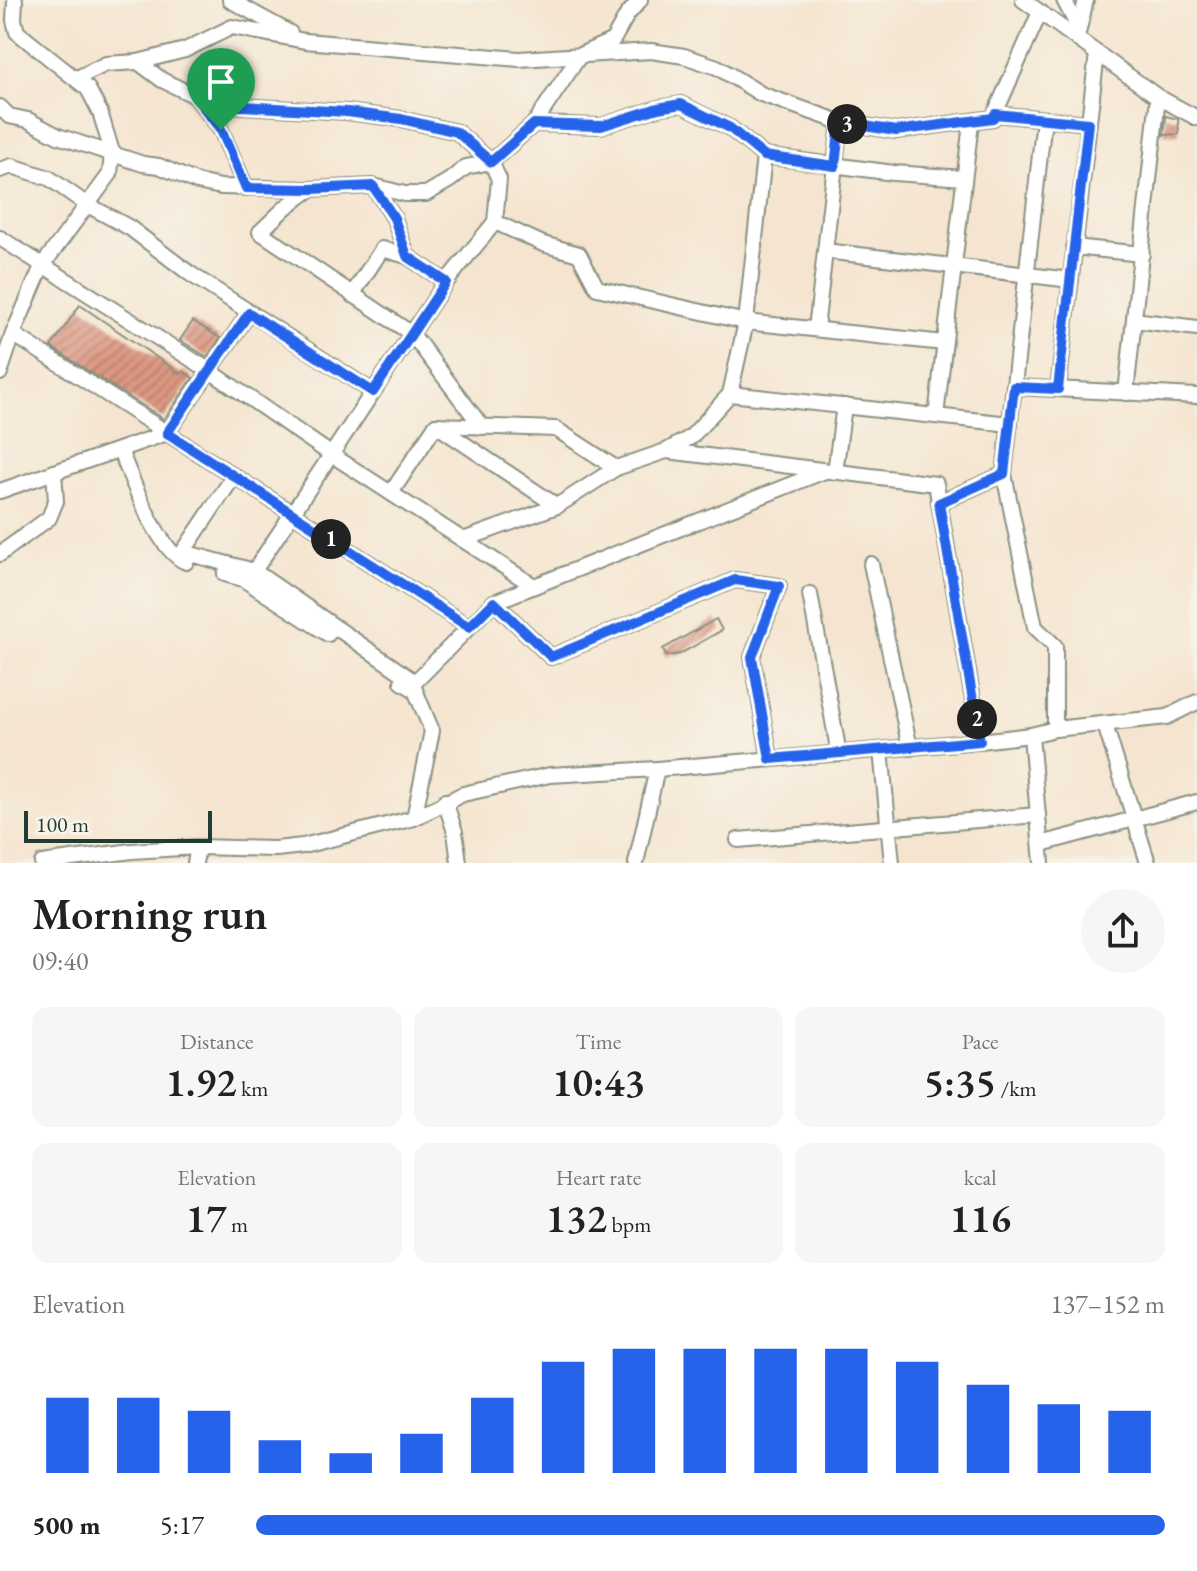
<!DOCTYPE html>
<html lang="en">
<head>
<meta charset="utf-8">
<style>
	:root { --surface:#fff; --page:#f6f6f6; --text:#222; --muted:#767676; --accent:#2563eb }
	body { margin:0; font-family:"EB Garamond",serif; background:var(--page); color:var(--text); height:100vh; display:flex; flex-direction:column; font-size:30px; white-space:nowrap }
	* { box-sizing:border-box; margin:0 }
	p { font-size:26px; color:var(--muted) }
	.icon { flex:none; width:44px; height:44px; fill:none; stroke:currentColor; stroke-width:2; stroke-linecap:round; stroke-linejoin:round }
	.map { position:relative; height:863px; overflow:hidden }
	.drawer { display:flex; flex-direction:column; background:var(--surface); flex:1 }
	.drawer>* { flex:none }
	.scale { position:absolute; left:24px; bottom:20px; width:188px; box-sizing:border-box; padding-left:8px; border:4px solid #1f3d34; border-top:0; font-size:22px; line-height:28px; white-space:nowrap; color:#1f3d34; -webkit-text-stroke:6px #f7f3e8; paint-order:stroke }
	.pin { position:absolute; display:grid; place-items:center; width:68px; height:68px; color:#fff; margin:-82px -34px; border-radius:50% 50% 50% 0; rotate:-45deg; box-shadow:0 0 8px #0007 }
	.pin .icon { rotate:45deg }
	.km { position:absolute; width:40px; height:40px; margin:-20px; border-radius:50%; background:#222; color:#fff; font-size:22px; line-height:40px; text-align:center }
	.round { display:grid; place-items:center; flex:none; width:84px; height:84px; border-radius:42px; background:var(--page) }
	.head { display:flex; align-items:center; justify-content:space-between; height:136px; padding:0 32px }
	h1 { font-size:44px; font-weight:600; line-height:60px }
	.figures { display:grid; grid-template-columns:repeat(3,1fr); gap:12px; height:136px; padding:8px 32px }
	.figures div { display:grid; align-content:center; border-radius:16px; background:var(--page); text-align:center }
	.figures b { font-size:40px; font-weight:600 }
	.figures small { font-size:22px; font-weight:400 }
	.figures p { font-size:22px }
	.chart { height:224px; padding:16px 32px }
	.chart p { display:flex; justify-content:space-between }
	.chart svg { width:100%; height:144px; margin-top:8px; stroke:var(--accent); stroke-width:6 }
	ul { padding:0 32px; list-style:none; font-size:26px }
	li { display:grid; grid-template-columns:128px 96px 1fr; align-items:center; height:60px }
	li i { height:20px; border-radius:10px; background:var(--accent) }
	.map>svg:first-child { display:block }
	.building { fill:url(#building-hatch) }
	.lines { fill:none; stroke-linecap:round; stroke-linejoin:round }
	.minor-casing { stroke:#8a9182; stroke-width:18 }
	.minor { stroke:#fff; stroke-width:14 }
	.route-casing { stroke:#fff; stroke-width:16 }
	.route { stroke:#2563eb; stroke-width:10 }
</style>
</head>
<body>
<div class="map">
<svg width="1197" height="863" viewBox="0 0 1197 863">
	<defs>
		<pattern id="building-hatch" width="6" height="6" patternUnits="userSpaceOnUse" patternTransform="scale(2)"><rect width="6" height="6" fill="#dd9782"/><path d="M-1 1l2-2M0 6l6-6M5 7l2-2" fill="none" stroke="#b37c6b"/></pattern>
	</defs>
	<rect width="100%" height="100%" fill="#f7f3e8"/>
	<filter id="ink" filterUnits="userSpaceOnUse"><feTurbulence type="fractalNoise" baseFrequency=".0125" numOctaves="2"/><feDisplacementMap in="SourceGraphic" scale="16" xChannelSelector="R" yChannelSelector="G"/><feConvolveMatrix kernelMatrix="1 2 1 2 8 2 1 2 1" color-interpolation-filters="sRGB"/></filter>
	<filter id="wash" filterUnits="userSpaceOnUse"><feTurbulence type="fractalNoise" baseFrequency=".006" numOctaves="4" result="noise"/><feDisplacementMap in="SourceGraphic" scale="32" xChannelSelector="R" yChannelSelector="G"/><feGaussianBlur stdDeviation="1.8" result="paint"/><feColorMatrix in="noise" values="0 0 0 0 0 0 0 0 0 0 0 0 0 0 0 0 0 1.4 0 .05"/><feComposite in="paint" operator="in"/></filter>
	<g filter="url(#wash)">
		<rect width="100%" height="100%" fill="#f5e5d0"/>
		<g id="blocks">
			<g class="building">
				<path d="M 1166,116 L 1178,119 L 1179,134 L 1164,135 Z"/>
				<path d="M 80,305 L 181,374 L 183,371 L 193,378 L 164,419 L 51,347 Z"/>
				<path d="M 193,321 L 220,338 L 207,357 L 180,340 Z"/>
				<path d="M 716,619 L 722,630 L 680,654 L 666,656 L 663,649 Z"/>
			</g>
		</g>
	</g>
	<g filter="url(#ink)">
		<use href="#blocks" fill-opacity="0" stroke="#8a9182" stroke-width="2"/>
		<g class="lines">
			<g class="minor-casing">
				<g id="minor">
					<path d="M 230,0 L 290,33"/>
					<path d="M 1023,0 L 1158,97 L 1197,118"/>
					<path d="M 1064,0 L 1079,29"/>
					<path d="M 1077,37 L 1086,0"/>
					<path d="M 138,62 L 185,50 L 232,27 L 305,41 L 519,59 L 651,51 L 684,56 L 717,67 L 761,94 L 840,122 L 896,131 L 993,118 L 1040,12"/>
					<path d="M 77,78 L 106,64 L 138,62 L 162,80 L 195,96 L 241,106 L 347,112 L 401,119 L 457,132 L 491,162 L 499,179 L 495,222 L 446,282 L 254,571"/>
					<path d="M 195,96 L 221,130 L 246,188"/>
					<path d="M 0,107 L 9,116 L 28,120 L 58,136 L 143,164 L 159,166 L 197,182 L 221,187 L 311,189"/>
					<path d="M 995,114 L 1088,123"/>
					<path d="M 1044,119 L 1004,474 L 1035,627 L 1055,646 L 1055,729"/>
					<path d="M 534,124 L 580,55 L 613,40 L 627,15 L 640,0"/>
					<path d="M 0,170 L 12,166 L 49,178 L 86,204 L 130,228 L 189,273 L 373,392"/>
					<path d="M 373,186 L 394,218 L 407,256 L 446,282"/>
					<path d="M 495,222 L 543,244 L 579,254 L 597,288 L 746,322 L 944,343"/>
					<path d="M 0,238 L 210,371 L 332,455 L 534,586"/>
					<path d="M 1074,247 L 1142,254"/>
					<path d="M 825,251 L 1071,280"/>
					<path d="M 352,295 L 382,249 L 407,256"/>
					<path d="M 1134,320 L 1197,328"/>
					<path d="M 816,329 L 840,122"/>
					<path d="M 13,334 L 469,627"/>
					<path d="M 0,373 L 13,334 L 42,266 L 110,174 L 112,152 L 100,112 L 88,89 L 17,32 L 14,20 L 15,0"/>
					<path d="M 1014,387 L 1197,396"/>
					<path d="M 1058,389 L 1097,53"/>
					<path d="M 1126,393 L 1158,97"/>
					<path d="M 730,394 L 1010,424"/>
					<path d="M 936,416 L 971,123"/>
					<path d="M 436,425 L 556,429 L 616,468"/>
					<path d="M 436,425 L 557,506"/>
					<path d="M 482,427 L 412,334 L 260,232 L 286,207 L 311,189 L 373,186 L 405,194 L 426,194 L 450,180 L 466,167 L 491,162 L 534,124 L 601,126 L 658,108 L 681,104 L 730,128 L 764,156"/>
					<path d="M 120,450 C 131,477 158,552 186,562"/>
					<path d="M 667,451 L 936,484 L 980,741"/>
					<path d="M 835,472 L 844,406"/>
					<path d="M 234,476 L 183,552 L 254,571 L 415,682 L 494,602 L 825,471"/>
					<path d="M 0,491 L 167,433 L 249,313"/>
					<path d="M 391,493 L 436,425"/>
					<path d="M 939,503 L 1004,474"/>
					<path d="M 463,540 L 557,506 L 616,468 L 666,451 L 691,437 L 730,394 L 746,322 L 764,156 L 894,173 L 964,178"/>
					<path d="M 0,554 L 49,518 L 56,501 L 54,472"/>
					<path d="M 871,564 L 910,748"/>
					<path d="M 225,574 L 243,579 L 328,634"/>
					<path d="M 810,594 L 839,754"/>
					<path d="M 494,602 L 551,657 L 735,580 L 779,586 L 752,657 L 770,759"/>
					<path d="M 402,682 L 415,690 L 432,731 L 414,818"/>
					<path d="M 1105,725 L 1148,863"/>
					<path d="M 1031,735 L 1042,863"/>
					<path d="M 881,750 L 892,863"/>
					<path d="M 445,801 L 455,832 L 459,863"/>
					<path d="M 738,840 L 1038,815"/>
					<path d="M 1041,844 L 1197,802"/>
					<path d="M 42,863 L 132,851 L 198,847 L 276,849 L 303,846 L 414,818 L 463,794 L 550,775 L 657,769 L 980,741 L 1031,735 L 1055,729 L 1167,717 L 1197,702"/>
					<path d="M 195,863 L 198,847"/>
					<path d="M 636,863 L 657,769"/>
				</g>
			</g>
			<use href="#minor" class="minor"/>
		</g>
	</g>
	<g class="lines" filter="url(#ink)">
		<g class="route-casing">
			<path id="route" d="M 195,96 L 241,106 L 347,112 L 401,119 L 457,132 L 491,162 L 534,124 L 601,126 L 658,108 L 681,104 L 730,128 L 764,156 L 835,166 L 840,122 L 896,131 L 993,118 L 995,114 L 1088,123 L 1058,389 L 1014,387 L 1004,474 L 939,503 L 980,741 L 770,759 L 752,657 L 779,586 L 735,580 L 551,657 L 494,602 L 469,627 L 167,433 L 249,313 L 373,392 L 446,282 L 407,256 L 394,218 L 373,186 L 311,189 L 246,188 L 221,130 Z"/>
		</g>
		<use href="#route" class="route"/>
	</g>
</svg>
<div class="scale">100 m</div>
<div class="pin" style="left:221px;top:130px;background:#1e9e55"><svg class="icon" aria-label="arrive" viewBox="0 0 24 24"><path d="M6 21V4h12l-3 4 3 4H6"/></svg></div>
<b class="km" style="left:331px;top:539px">1</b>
<b class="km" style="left:977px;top:719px">2</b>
<b class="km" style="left:847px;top:124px">3</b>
</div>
<section class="drawer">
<div class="head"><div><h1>Morning run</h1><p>09:40</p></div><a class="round"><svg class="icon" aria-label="share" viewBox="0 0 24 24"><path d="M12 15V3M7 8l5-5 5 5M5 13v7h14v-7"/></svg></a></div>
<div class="figures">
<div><p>Distance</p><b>1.92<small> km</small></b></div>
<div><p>Time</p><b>10:43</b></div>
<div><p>Pace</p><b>5:35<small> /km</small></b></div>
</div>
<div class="figures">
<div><p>Elevation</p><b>17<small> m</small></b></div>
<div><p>Heart rate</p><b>132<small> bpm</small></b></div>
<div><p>kcal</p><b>116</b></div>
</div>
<div class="chart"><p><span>Elevation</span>137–152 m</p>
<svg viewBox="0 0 160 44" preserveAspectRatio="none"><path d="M5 44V21M15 44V21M25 44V25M35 44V34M45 44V38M55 44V32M65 44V21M75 44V10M85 44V6M95 44V6M105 44V6M115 44V6M125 44V10M135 44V17M145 44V23M155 44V25"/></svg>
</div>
<ul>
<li><b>500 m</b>5:17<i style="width:100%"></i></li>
</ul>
</section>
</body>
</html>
